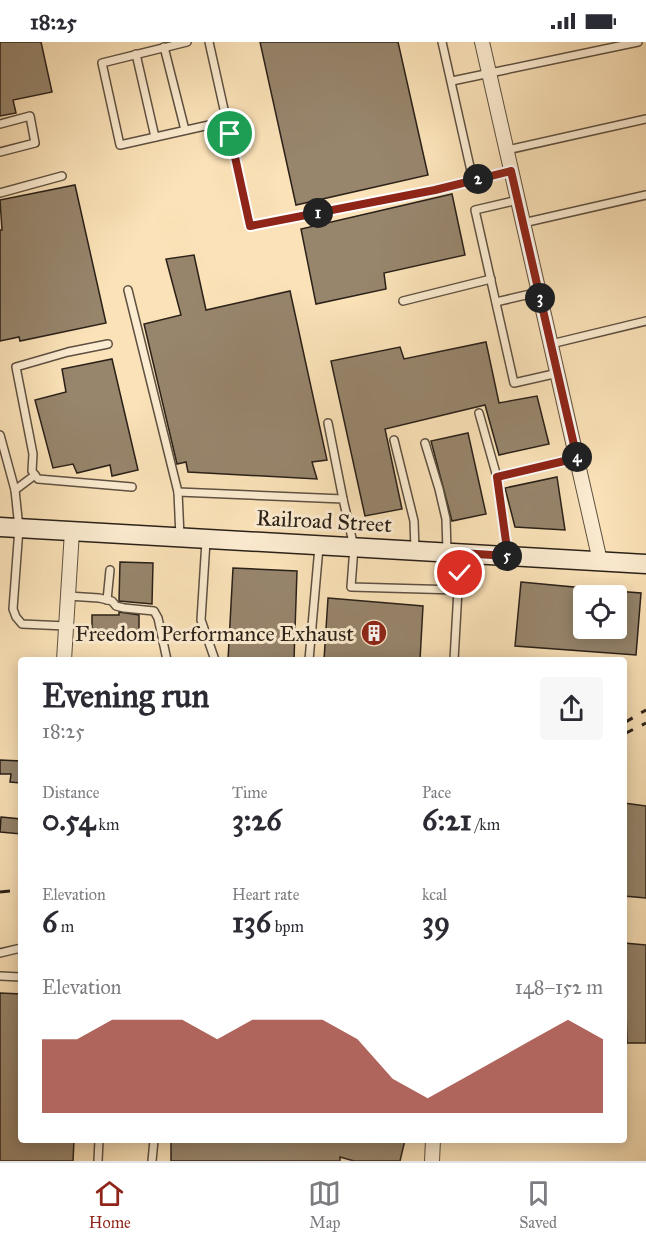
<!DOCTYPE html>
<html lang="en">
<head>
<meta charset="utf-8">
<style>
	:root { --surface:#fff; --page:#f7f7f7; --text:#2b2b33; --muted:#7c7c81; --line:#e1e1e2; --accent:#8f2418 }
	body { margin:0; font-family:"IM FELL Great Primer",serif; background:var(--page); color:var(--text); height:100vh; display:flex; flex-direction:column; font-size:22px; white-space:nowrap }
	* { box-sizing:border-box; margin:0 }
	p { font-size:20px; color:var(--muted) }
	.icon { flex:none; width:33px; height:33px; fill:none; stroke:currentColor; stroke-width:2; stroke-linecap:round; stroke-linejoin:round }
	.map { position:relative; flex:1; overflow:hidden }
	.drawer { position:absolute; left:18px; top:615px; width:609px; height:486px; display:flex; flex-direction:column; background:var(--surface); border-radius:6px; box-shadow:0 3px 15px #0003 }
	.drawer>* { flex:none }
	.tools { position:absolute; left:573px; top:543px; display:grid; gap:12px }
	.tools a { display:grid; place-items:center; width:54px; height:54px; border-radius:6px; background:var(--surface); box-shadow:0 3px 15px #0003; font-size:30px }
	.pin { position:absolute; display:grid; place-items:center; width:51px; height:51px; color:#fff; margin:-26px; border:3px solid #fff; border-radius:50%; box-shadow:0 2px 6px #0007 }
	.km { position:absolute; width:30px; height:30px; margin:-15px; border-radius:50%; background:#222; color:#fff; font-size:16px; line-height:30px; text-align:center }
	.round { display:grid; place-items:center; flex:none; width:63px; height:63px; border-radius:6px; background:var(--page) }
	.summary { display:flex; align-items:center; justify-content:space-between; height:102px; padding:0 24px }
	h1 { font-size:33px; font-weight:800; line-height:45px }
	.stats { display:grid; grid-template-columns:repeat(3,1fr); gap:9px; height:102px; padding:6px 24px }
	.stats div { display:grid; align-content:center }
	.stats b { font-size:30px; font-weight:800 }
	.stats small { font-size:16px; font-weight:400 }
	.stats p { font-size:16px }
	.chart { height:168px; padding:12px 24px }
	.chart p { display:flex; justify-content:space-between }
	.chart svg { width:100%; height:108px; margin-top:6px; fill:var(--accent); opacity:.7 }
	.status { display:flex; justify-content:space-between; align-items:center; height:42px; padding:0 30px; background:var(--surface); direction:ltr }
	.status svg { height:16px; fill:currentColor }
	.tabs { display:flex; justify-content:space-around; align-items:center; height:84px; border-top:2px solid var(--line); background:var(--surface); font-size:16px; color:var(--muted) }
	.tabs a { display:grid; justify-items:center; gap:3px }
	.tabs .active { color:var(--accent) }
	.map>svg:first-child { display:block }
	.building { fill:#97856c; stroke:#2a2119; stroke-width:1.5 }
	.lines { fill:none; stroke-linecap:round; stroke-linejoin:round }
	.service-casing { stroke:#5e5141; stroke-width:10 }
	.minor-casing { stroke:#5e5141; stroke-width:16 }
	.secondary-casing { stroke:#2a2119; stroke-width:21 }
	.service { stroke:#fcecd1; stroke-width:7 }
	.minor { stroke:#fcecd1; stroke-width:14 }
	.secondary { stroke:#fcecd1; stroke-width:18 }
	.rail { stroke:#2a2119; stroke-width:3; stroke-dasharray:10 10; stroke-linecap:butt }
	.route-casing { stroke:#fff; stroke-width:12 }
	.route { stroke:#8f2418; stroke-width:8 }
	.labels { text-anchor:middle; dominant-baseline:central; stroke-width:6; stroke-linejoin:round; paint-order:stroke }
	.street-label { font-size:22px; fill:#2a2119; stroke:#fcecd1 }
	.poi-label { font-size:22px; fill:#2a2119; stroke:#fcecd1; text-anchor:end }
</style>
</head>
<body>
<div class="status"><b>18:25</b><svg viewBox="0 0 49 12"><path d="M0 12V9h3v3zM5 12V6h3v6zM10 12V3h3v9zM15 12V0h3v12zM26 1h20v11H26zM47 4h2v5h-2z"/></svg></div>
<div class="map">
<svg width="646" height="1119" viewBox="0 0 646 1119">
	<rect width="100%" height="100%" fill="#fbe2b8"/>
	<filter id="stains"><feTurbulence type="fractalNoise" baseFrequency=".00333" numOctaves="4"/><feColorMatrix values="0 0 0 0 .2 0 0 0 0 .09 0 0 0 0 .02 0 0 0 .5 -.17"/></filter>
	<radialGradient id="worn" r=".72"><stop offset=".6" stop-color="#630" stop-opacity="0"/><stop offset="1" stop-color="#630" stop-opacity=".3"/></radialGradient>
	<g class="building">
		<path d="M 0,0 L 41,0 L 52,50 L 13,58 L 16,71 L 0,74 Z"/>
		<path d="M 260,0 L 398,0 L 428,133 L 296,163 Z"/>
		<path d="M 75,143 L 106,281 L 20,299 L 19,295 L 0,299 L 0,188 L 2,188 L 0,158 Z"/>
		<path d="M 452,152 L 465,213 L 384,231 L 386,247 L 316,262 L 301,187 Z"/>
		<path d="M 194,213 L 206,268 L 290,249 L 327,418 L 312,420 L 317,437 L 188,430 L 186,420 L 177,422 L 144,282 L 181,273 L 166,217 Z"/>
		<path d="M 486,300 L 499,361 L 537,354 L 549,402 L 499,413 L 485,363 L 385,387 L 402,467 L 365,474 L 331,319 L 400,305 L 404,317 Z"/>
		<path d="M 112,317 L 138,428 L 112,434 L 110,423 L 77,431 L 73,422 L 53,426 L 35,358 L 66,350 L 62,327 Z"/>
		<path d="M 468,391 L 486,472 L 452,479 L 431,399 Z"/>
		<path d="M 557,435 L 565,488 L 515,485 L 505,446 Z"/>
		<path d="M 120,520 L 153,521 L 152,562 L 119,559 Z"/>
		<path d="M 233,526 L 297,529 L 294,618 L 228,618 Z"/>
		<path d="M 521,540 L 584,546 L 584,586 L 616,586 L 616,549 L 641,551 L 636,613 L 515,604 Z"/>
		<path d="M 328,556 L 423,564 L 420,618 L 324,618 Z"/>
		<path d="M 119,570 L 139,573 L 139,588 L 92,588 L 92,573 L 119,573 Z"/>
		<path d="M 0,718 L 21,719 L 21,741 L 10,740 L 11,732 L 0,732 Z"/>
		<path d="M 624,761 L 646,764 L 646,856 L 624,854 Z"/>
		<path d="M 1,775 L 21,777 L 21,792 L 0,790 Z"/>
		<path d="M 624,901 L 646,903 L 646,1001 L 627,1001 L 626,969 L 624,969 Z"/>
		<path d="M 0,951 L 21,952 L 21,1098 L 74,1098 L 73,1119 L 0,1119 Z"/>
		<path d="M 171,1098 L 405,1098 L 400,1119 L 354,1119 L 340,1115 L 340,1119 L 171,1119 Z"/>
	</g>
	<g class="lines">
		<g class="service-casing">
			<g id="service">
				<path d="M 187,0 L 102,21 L 120,103 L 227,79"/>
				<path d="M 209,0 L 250,184 L 435,148 L 511,129"/>
				<path d="M 442,0 L 473,138"/>
				<path d="M 164,5 L 185,88"/>
				<path d="M 136,12 L 155,95"/>
				<path d="M 452,39 L 638,0"/>
				<path d="M 0,82 L 30,74 L 35,101 L 0,110"/>
				<path d="M 507,108 L 646,77"/>
				<path d="M 0,151 L 62,134"/>
				<path d="M 518,158 L 475,168 L 514,341 L 558,331"/>
				<path d="M 523,181 L 646,153"/>
				<path d="M 128,248 L 178,450 L 180,495"/>
				<path d="M 403,259 L 491,237"/>
				<path d="M 496,260 L 539,250"/>
				<path d="M 108,302 L 68,310 L 16,325 L 33,412 L 32,429 L 38,437 L 132,445"/>
				<path d="M 551,302 L 646,279"/>
				<path d="M 479,371 L 497,435"/>
				<path d="M 328,381 L 343,457"/>
				<path d="M 0,393 L 15,448 L 19,486 L 13,567 L 16,575 L 22,582 L 66,584"/>
				<path d="M 394,398 L 414,479 L 415,508"/>
				<path d="M 425,401 L 439,447 L 446,477 L 447,510"/>
				<path d="M 15,448 L 35,433"/>
				<path d="M 178,450 L 343,457 L 354,505 L 351,545 L 458,548 L 461,513"/>
				<path d="M 206,499 L 201,578 L 215,618"/>
				<path d="M 508,512 L 497,435 L 577,416"/>
				<path d="M 68,554 L 99,556 L 112,559 L 116,564 L 124,566 L 154,569 L 158,576 L 167,618"/>
				<path d="M 107,558 L 110,528"/>
				<path d="M 309,618 L 319,505"/>
				<path d="M 454,618 L 458,548"/>
				<path d="M 0,911 L 21,906"/>
				<path d="M 0,934 L 21,935"/>
				<path d="M 98,1119 L 99,1098"/>
				<path d="M 152,1119 L 154,1098"/>
			</g>
		</g>
		<g class="minor-casing">
			<g id="minor">
				<path d="M 482,0 L 600,519"/>
				<path d="M 64,618 L 72,489"/>
				<path d="M 432,1119 L 433,1098"/>
			</g>
		</g>
		<g class="secondary-casing">
			<path id="secondary" d="M 0,485 L 646,522"/>
		</g>
		<use href="#service" class="service"/>
		<use href="#minor" class="minor"/>
		<use href="#secondary" class="secondary"/>
		<g class="rail">
			<path d="M 624,681 L 646,668"/>
			<path d="M 624,692 L 646,681"/>
			<path d="M 0,850 L 21,848"/>
		</g>
	</g>
	<g class="lines">
		<g class="route-casing">
			<path id="route" d="M 230,92 L 250,184 L 435,148 L 511,129 L 577,416 L 497,435 L 508,514 L 461,511 L 460,531"/>
		</g>
		<use href="#route" class="route"/>
	</g>
	<defs>
		<g id="building-disc" transform="scale(1.35)"><circle r="9.5" fill="#8f2418" stroke="#fcecd1"/><path d="M-4-6H4V6H1V3H-1V6H-4ZM-2.5-4.3h1.7v1.8h-1.7ZM.8-4.3h1.7v1.8H.8ZM-2.5-1h1.7V.8h-1.7ZM.8-1h1.7V.8H.8Z" fill="#fff"/></g>
	</defs>
	<g fill-rule="evenodd">
		<use href="#building-disc" x="374" y="591"/>
	</g>
	<g class="labels">
		<g class="street-label">
			<text transform="translate(324 479) rotate(3)">Railroad Street</text>
		</g>
		<g class="poi-label">
			<text x="354" y="591">Freedom Performance Exhaust</text>
		</g>
	</g>
	<rect width="100%" height="100%" filter="url(#stains)"/>
	<rect width="100%" height="100%" fill="url(#worn)"/>
</svg>
<div class="tools">
<a><svg class="icon" aria-label="locate" viewBox="0 0 24 24"><circle cx="12" cy="12" r="6"/><path d="M12 2v4M12 18v4M2 12h4M18 12h4"/></svg></a>
</div>
<div class="pin" style="left:230px;top:92px;background:#1e9e55"><svg class="icon" aria-label="arrive" viewBox="0 0 24 24"><path d="M6 21V4h12l-3 4 3 4H6"/></svg></div>
<div class="pin" style="left:460px;top:531px;background:#d93025"><svg class="icon" aria-label="check" viewBox="0 0 24 24"><path d="M5 12l5 5 9-10"/></svg></div>
<b class="km" style="left:318px;top:171px">1</b>
<b class="km" style="left:478px;top:137px">2</b>
<b class="km" style="left:540px;top:256px">3</b>
<b class="km" style="left:577px;top:415px">4</b>
<b class="km" style="left:507px;top:514px">5</b>
<section class="drawer">
<div class="summary"><div><h1>Evening run</h1><p>18:25</p></div><a class="round"><svg class="icon" aria-label="share" viewBox="0 0 24 24"><path d="M12 15V3M7 8l5-5 5 5M5 13v7h14v-7"/></svg></a></div>
<div class="stats">
<div><p>Distance</p><b>0.54<small> km</small></b></div>
<div><p>Time</p><b>3:26</b></div>
<div><p>Pace</p><b>6:21<small> /km</small></b></div>
</div>
<div class="stats">
<div><p>Elevation</p><b>6<small> m</small></b></div>
<div><p>Heart rate</p><b>136<small> bpm</small></b></div>
<div><p>kcal</p><b>39</b></div>
</div>
<div class="chart"><p><span>Elevation</span>148–152 m</p>
<svg viewBox="0 0 160 44" preserveAspectRatio="none"><path d="M0 44V14L10 14L20 6L30 6L40 6L50 14L60 6L70 6L80 6L90 14L100 30L110 38L120 30L130 22L140 14L150 6L160 14V44z"/></svg>
</div>
</section>
</div>
<nav class="tabs">
<a class="active"><svg class="icon" aria-label="home" viewBox="0 0 24 24"><path d="M3 11l9-7 9 7M6 9v11h12V9"/></svg>Home</a>
<a><svg class="icon" aria-label="map" viewBox="0 0 24 24"><path d="M3 6l6-2 6 2 6-2v14l-6 2-6-2-6 2zM9 4v14M15 6v14"/></svg>Map</a>
<a><svg class="icon" aria-label="saved" viewBox="0 0 24 24"><path d="M7 4h10v16l-5-4-5 4z"/></svg>Saved</a>
</nav>
</body>
</html>
